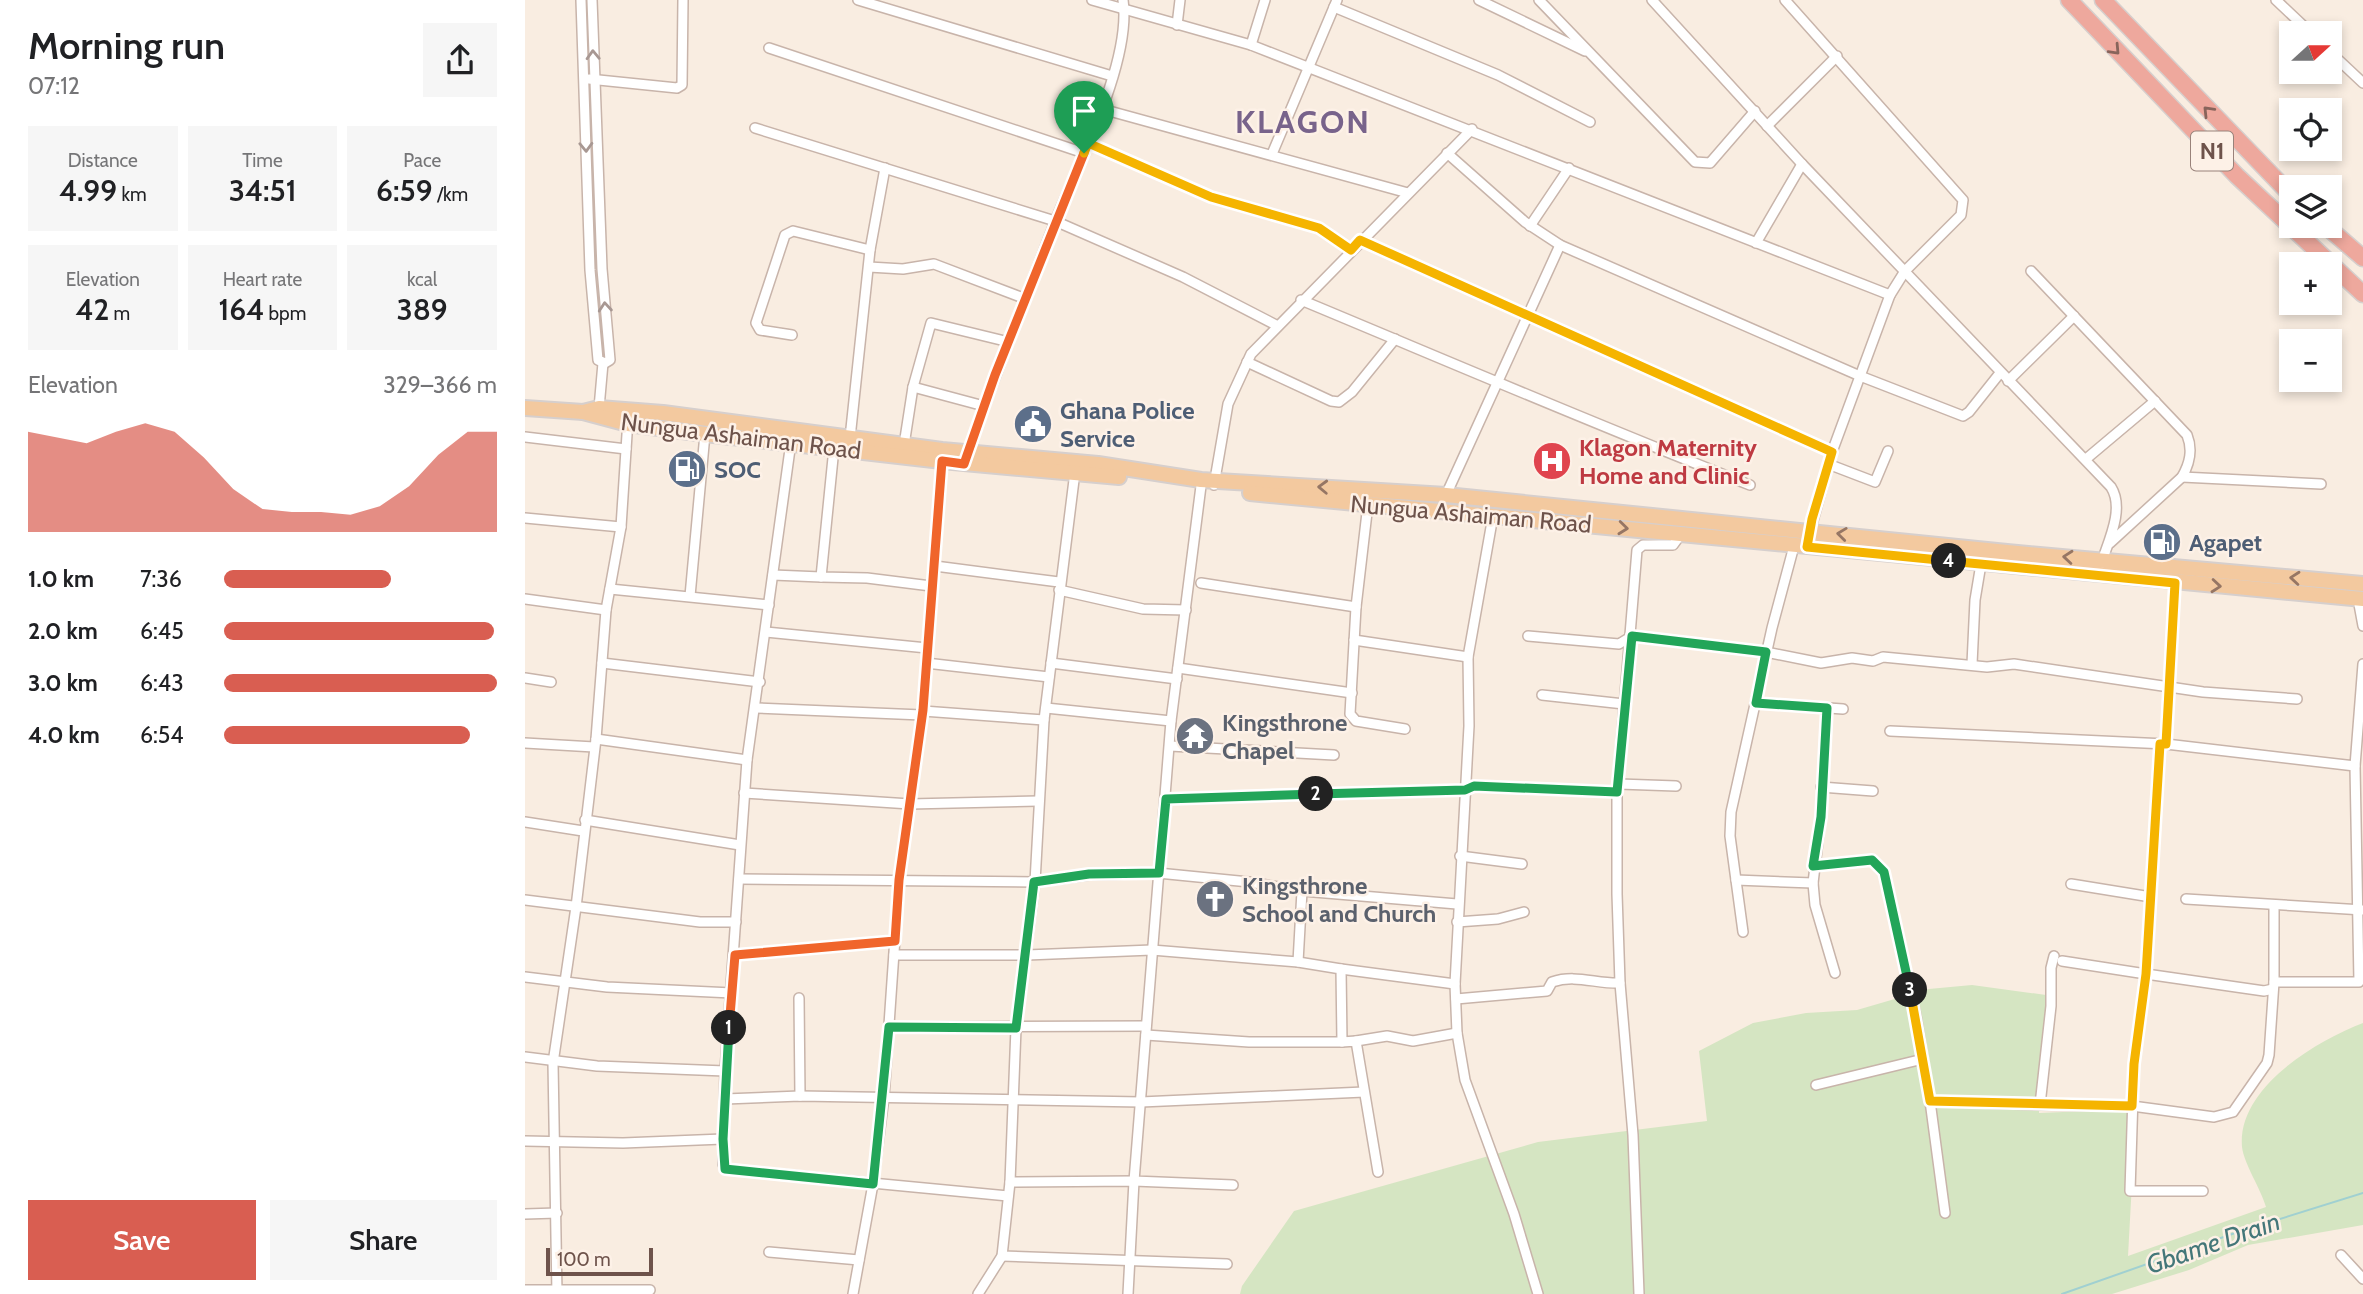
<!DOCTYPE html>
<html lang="en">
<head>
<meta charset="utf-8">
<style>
	:root { --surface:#fff; --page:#f6f6f6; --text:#202124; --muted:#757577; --accent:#d95e51 }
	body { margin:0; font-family:Cabin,sans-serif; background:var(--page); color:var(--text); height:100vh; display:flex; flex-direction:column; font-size:26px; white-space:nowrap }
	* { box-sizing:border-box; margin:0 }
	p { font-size:23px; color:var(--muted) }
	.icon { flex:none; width:38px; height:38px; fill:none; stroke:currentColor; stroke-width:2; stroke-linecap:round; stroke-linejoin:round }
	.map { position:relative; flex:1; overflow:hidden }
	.panel { display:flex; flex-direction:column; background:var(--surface); width:525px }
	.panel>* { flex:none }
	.needle { width:46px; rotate:69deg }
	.controls { position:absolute; left:1754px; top:21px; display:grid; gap:14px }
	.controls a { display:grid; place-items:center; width:63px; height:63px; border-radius:0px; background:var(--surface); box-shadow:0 4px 10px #0003; font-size:35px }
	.scale { position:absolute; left:21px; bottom:18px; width:107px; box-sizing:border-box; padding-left:7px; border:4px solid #6e534b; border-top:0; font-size:19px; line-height:24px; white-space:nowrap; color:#6e534b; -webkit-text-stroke:5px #fdf1e7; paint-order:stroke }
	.pin { position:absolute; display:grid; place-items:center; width:60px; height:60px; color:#fff; margin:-72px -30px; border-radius:50% 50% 50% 0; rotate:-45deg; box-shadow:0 0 7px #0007 }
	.pin .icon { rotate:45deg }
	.km { position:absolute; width:35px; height:35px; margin:-18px; border-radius:50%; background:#222; color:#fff; font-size:19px; line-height:35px; text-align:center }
	.round { display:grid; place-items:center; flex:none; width:74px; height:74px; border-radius:0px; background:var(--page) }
	.summary { display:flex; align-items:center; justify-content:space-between; height:119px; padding:0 28px }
	h1 { font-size:38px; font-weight:600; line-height:52px }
	.stats { display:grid; grid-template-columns:repeat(3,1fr); gap:10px; height:119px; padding:7px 28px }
	.stats div { display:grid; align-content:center; border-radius:0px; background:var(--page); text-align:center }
	.stats b { font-size:30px; font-weight:600 }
	.stats small { font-size:19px; font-weight:400 }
	.stats p { font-size:19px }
	.chart { height:196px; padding:14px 28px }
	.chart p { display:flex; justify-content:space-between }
	.chart svg { width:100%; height:126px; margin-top:7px; fill:var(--accent); opacity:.7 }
	.button { display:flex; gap:14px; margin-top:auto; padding:14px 28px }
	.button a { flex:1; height:80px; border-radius:0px; background:var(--accent); color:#fff; font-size:28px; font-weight:600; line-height:80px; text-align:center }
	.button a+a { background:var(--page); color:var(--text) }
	ul { padding:0 28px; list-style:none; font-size:23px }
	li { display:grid; grid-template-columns:112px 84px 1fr; align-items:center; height:52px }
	li i { height:18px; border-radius:9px; background:var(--accent) }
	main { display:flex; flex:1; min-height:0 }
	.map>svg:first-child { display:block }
	.green { fill:#d5e5c2 }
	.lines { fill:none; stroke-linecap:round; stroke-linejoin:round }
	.stream { stroke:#a0d0d1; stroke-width:2 }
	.street-casing { stroke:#c8b4aa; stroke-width:12 }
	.primary-casing { stroke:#d6cfcd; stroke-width:18 }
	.highway-casing { stroke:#d6cfcd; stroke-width:19 }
	.street { stroke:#fff; stroke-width:9 }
	.primary { stroke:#f3c99f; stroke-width:14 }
	.highway { stroke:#eea89d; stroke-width:16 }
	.oneway { stroke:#88645b }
	.oneway2 { stroke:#a89893 }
	.oneway3 { stroke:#967664 }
	.split-1-casing { stroke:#fff; stroke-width:14 }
	.split-2-casing { stroke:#fff; stroke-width:14 }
	.split-3-casing { stroke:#fff; stroke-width:14 }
	.split-4-casing { stroke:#fff; stroke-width:14 }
	.split-5-casing { stroke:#fff; stroke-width:14 }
	.split-1 { stroke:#f0652b; stroke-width:9 }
	.split-2 { stroke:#22a559; stroke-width:9 }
	.split-3 { stroke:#22a559; stroke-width:9 }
	.split-4 { stroke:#f5b400; stroke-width:9 }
	.split-5 { stroke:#f5b400; stroke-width:9 }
	.labels { text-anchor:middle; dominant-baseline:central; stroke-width:5; stroke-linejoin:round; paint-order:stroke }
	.shield { fill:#fdf1e7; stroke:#99827a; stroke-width:2 }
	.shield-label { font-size:23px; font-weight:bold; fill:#6e534b }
	.service-label { font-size:24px; font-weight:bold; fill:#4e5e75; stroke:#fdf1e7; text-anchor:start }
	.street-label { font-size:24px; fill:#6e534b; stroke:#fdf1e7 }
	.health-label { font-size:24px; font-weight:bold; fill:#be3a42; stroke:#fdf1e7; text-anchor:start }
	.worship-label { font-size:24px; font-weight:bold; fill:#5b616d; stroke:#fdf1e7; text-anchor:start }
	.water-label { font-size:26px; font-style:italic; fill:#447779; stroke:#fdf1e7 }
	.district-label { font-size:32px; font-weight:bold; letter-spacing:2px; fill:#78638b; stroke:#fdf1e7 }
</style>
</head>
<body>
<main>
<section class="panel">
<div class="summary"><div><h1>Morning run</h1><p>07:12</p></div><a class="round"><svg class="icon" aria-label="share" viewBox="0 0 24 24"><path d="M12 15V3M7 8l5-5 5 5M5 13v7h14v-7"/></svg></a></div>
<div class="stats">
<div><p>Distance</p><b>4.99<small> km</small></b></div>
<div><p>Time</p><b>34:51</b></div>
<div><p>Pace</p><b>6:59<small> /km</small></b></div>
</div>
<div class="stats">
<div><p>Elevation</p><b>42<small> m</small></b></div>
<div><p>Heart rate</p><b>164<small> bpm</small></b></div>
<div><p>kcal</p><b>389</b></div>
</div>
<div class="chart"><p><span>Elevation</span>329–366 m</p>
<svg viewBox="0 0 160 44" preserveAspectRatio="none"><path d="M0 44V9L10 11L20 13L30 9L40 6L50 9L60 18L70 29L80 36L90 37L100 37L110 38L120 35L130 28L140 17L150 9L160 9V44z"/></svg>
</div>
<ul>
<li><b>1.0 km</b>7:36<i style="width:61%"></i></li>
<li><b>2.0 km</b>6:45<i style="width:99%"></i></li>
<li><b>3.0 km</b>6:43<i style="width:100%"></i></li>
<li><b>4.0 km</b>6:54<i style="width:90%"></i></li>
</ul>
<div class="button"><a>Save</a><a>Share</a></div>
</section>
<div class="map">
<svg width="1838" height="1294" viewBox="0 0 1838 1294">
	<rect width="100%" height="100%" fill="#f9ede1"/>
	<path class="green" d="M 1447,985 L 1521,995 L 1514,1113 L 1611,1109 L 1603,1256 L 1741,1207 C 1736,1189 1719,1164 1717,1147 C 1712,1088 1791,1041 1838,1023 L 1838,1225 L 1723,1245 L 1664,1270 L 1587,1294 L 715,1294 L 717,1286 L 769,1211 L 1013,1142 L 1182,1121 L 1174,1051 L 1228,1023 L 1281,1013 L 1332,1010 L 1404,989 Z"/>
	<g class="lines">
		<path class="stream" d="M 1537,1294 L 1710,1233 L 1838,1193"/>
		<g class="street-casing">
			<g id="street">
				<path d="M 56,0 L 65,270 L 73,360 L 80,363 L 85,360 L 77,269 L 67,0"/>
				<path d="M 333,0 L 587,76"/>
				<path d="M 567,0 L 726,45 L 1365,295"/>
				<path d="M 954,0 L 1060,51"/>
				<path d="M 1014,0 L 1170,162 L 1185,163 L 1230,111"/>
				<path d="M 1127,0 L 1277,164 L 1586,487 C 1600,509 1583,542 1576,564"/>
				<path d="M 1260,0 L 1438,200 L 1436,215 L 1380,271 L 1365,295 L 1307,452 L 1284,535"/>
				<path d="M 1751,0 L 1786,33"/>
				<path d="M 809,7 L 973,75 L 1065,122"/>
				<path d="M 652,25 L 655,0"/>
				<path d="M 726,45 L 740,0"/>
				<path d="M 244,48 L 559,153"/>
				<path d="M 1804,51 L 1838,83"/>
				<path d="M 64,79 L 152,88 L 157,85 L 158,0"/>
				<path d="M 577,109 L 883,193"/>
				<path d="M 1242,126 L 1312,56"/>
				<path d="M 230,128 L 530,221 L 658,277 L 751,325"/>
				<path d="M 563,143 L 686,197 L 794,228 L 826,250"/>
				<path d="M 922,153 L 1000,222 L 1035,245 L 1335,376 L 1438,416 L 1444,412 L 1475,373"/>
				<path d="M 747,154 L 812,0"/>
				<path d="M 1005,226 L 1044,168"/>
				<path d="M 835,240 L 1307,452"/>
				<path d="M 1231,243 L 1277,164"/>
				<path d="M 344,267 L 378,269 L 409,264 L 501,299"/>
				<path d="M 1506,271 L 1662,435 C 1668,450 1665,463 1657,477 L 1585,543"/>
				<path d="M 776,300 C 925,362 1074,426 1225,485"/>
				<path d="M 267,335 L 235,330 L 231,323 L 260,235 L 268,231 L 345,250"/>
				<path d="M 722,362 L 806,401 L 814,402 L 827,392 L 870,339"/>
				<path d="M 1483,381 L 1549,316"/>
				<path d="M 388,387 L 459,406"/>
				<path d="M 74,408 L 78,363"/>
				<path d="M 0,437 L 101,449"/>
				<path d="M 325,438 L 345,250 L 360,168"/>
				<path d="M 266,442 L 222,760 L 200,1071 L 198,1164 L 200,1169 L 483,1196"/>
				<path d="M 379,445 L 388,387 L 406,323 L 484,342"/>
				<path d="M 309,448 L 296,577 L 342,578 L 406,586"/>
				<path d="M 442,455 C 469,377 500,299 530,222 C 553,164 607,61 598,0"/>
				<path d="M 1561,459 L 1630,401"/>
				<path d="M 1303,464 L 1350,482 L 1363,451"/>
				<path d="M 1657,477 L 1796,484"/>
				<path d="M 689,485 L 703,404 L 726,354 L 947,129"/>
				<path d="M 676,486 L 646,721 L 609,1181 L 708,1185"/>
				<path d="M 921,495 L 1035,245"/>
				<path d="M 843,504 L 831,607 L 825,714 L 831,721 L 880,729"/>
				<path d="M 968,516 L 943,657 L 944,726 L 930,984 L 932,1033 L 940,1080 L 989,1214 L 1013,1294"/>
				<path d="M 0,518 L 96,527"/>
				<path d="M 410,566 L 534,582"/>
				<path d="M 248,575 L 296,577"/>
				<path d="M 676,583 L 831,607"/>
				<path d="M 85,589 L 244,605"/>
				<path d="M 534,590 L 618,609 L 661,610"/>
				<path d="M 165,596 L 180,434"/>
				<path d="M 0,599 L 81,610"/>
				<path d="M 1833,599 L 1838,626"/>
				<path d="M 241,632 L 402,648"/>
				<path d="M 1003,636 L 1094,644 L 1107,636 L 1241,652 L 1296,663 L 1327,658 L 1348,661 L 1358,657 L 1462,667 L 1489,664 L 1678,692 L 1772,699"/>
				<path d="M 829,640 L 943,657"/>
				<path d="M 77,663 L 235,682"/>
				<path d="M 401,663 L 524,677"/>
				<path d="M 526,663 L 652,679"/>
				<path d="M 1447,664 L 1450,600 L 1456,564"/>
				<path d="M 653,668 L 827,693"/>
				<path d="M 0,678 L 26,682"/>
				<path d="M 1017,695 L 1099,704"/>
				<path d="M 1231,703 L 1318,709"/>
				<path d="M 231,708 L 397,715"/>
				<path d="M 521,708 L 646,721"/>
				<path d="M 1302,708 L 1296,816 L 1288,883 L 1290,905 L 1310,973"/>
				<path d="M 398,711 L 519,720"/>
				<path d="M 1365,731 L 1641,744 L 1830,766 L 1838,664"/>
				<path d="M 71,739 L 222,760"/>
				<path d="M 0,743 L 69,747"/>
				<path d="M 1641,744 L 1650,583"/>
				<path d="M 645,746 L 809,755"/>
				<path d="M 1094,784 L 1151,786"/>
				<path d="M 1296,787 L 1348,791"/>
				<path d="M 219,793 L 385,804 L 513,801"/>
				<path d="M 641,799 L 940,790 L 949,786 L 1092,792"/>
				<path d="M 60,820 L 215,845"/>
				<path d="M 0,822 L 58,831"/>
				<path d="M 935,856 L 997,864"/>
				<path d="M 1288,866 L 1347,860 L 1359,872 L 1391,1016 L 1405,1101 L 1515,1105"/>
				<path d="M 214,879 L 510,882 L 564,875 L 633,873 L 724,882 L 777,891 L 932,904"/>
				<path d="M 1211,880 L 1288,883"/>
				<path d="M 1546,884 L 1626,897"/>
				<path d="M 1661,899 L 1838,910"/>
				<path d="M 0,900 L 175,922 L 211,922"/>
				<path d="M 932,922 L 973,919 L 999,912"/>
				<path d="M 1218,932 L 1205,836 L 1206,812 L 1247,628 L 1269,546"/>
				<path d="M 210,955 L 370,941"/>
				<path d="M 369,955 L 502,955 L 627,950 L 773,962 L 816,969 L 817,1042 L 831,1041 L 853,1172"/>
				<path d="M 1529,956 L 1526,968 L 1526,1006 L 1515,1105 L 1607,1106 L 1689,1117 L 1708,1112 L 1742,1063 L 1744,1055 L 1749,982 L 1749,905"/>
				<path d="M 1537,961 L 1621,974 L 1635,744"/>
				<path d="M 773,962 L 777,891"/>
				<path d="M 816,969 L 930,984"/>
				<path d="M 0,977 L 82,987 L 207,993"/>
				<path d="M 1749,982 L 1834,982 L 1830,766"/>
				<path d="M 274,998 L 275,1096"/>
				<path d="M 931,999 L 1022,991 L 1027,982 C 1051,974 1071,984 1095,983"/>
				<path d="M 364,1027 L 621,1026"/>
				<path d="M 621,1035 L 724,1042 L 817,1042"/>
				<path d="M 831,1041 L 862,1036 L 888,1041 L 932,1033"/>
				<path d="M 0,1057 L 72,1066 L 200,1071"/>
				<path d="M 1291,1085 L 1398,1059"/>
				<path d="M 200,1099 L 275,1096 L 616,1102 L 839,1092"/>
				<path d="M 1405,1101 L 1420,1213"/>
				<path d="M 0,1141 L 98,1143 L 198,1139"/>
				<path d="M 485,1182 L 609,1181 L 603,1294"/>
				<path d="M 1678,1191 L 1605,1191 L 1609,1064 L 1621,974 L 1739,991 L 1748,989"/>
				<path d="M 0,1214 L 32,1213"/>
				<path d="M 244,1252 L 334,1260"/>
				<path d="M 1816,1255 L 1838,1279"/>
				<path d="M 477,1256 L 702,1264"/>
				<path d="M 0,1290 L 125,1290"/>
				<path d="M 32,1294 L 28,1063 L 51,907 L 71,739 L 81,610 L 96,527 L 103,419"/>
				<path d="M 328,1294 L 348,1184 L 359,1097 L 374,880 L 398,711 L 417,459"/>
				<path d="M 453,1294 L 477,1256 L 485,1182 L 491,1028 L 510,882 L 519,720 L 550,472"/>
				<path d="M 1114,1294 L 1108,1135 L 1095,983 L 1092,894 L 1092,792 L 1112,550 L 1118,545 L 1148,545 L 1156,534"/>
			</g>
		</g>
		<g class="primary-casing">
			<g id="primary">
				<path d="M 0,408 L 58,412 L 74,408 L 138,413 L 417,450 L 573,464 L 676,480 L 921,495 L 1482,552 L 1838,584"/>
				<path d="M 58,412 L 103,424 L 180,434 L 417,461 L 594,477"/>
				<path d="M 725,493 L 1838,599"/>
			</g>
		</g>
		<g class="highway-casing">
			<g id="highway">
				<path d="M 1544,0 L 1712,176 L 1838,294"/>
				<path d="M 1578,0 L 1766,195"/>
				<path d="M 1801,226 L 1838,258"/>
			</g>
		</g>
		<use href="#street" class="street"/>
		<use href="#primary" class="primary"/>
		<use href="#highway" class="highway"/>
	</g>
	<defs><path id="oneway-chevron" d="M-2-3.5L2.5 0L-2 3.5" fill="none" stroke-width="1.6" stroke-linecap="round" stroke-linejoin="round" transform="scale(1.75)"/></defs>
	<g class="oneway">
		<use href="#oneway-chevron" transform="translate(1590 50) rotate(47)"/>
		<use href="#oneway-chevron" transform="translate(1683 111) rotate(-134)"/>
	</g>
	<g class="oneway2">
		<use href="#oneway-chevron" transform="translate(68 55) rotate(-92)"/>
		<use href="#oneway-chevron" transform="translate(61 147) rotate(88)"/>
		<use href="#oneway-chevron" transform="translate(80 307) rotate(-95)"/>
	</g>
	<g class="oneway3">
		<use href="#oneway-chevron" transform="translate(798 487) rotate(-178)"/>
		<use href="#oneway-chevron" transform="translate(1098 528) rotate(6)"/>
		<use href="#oneway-chevron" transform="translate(1317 534) rotate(-173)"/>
		<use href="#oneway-chevron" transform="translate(1543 557) rotate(-175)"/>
		<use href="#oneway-chevron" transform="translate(1770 578) rotate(-175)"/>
		<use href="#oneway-chevron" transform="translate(1691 586) rotate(5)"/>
	</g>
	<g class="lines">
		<g class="split-1-casing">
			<path id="split-1" d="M 204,1028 L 210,955 L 370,941 L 374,880 L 398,710 L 417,461 L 439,464 L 470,375 L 559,153"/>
		</g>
		<g class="split-2-casing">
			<path id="split-2" d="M 204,1028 L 198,1139 L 200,1169 L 348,1184 L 364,1027 L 491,1028 L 509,882 L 564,874 L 634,873 L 641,799 L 791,794"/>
		</g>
		<g class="split-3-casing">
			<path id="split-3" d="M 791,794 L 940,790 L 949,786 L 1092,792 L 1107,636 L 1241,652 L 1231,703 L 1302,708 L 1296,817 L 1288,866 L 1347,860 L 1359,872 L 1385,990"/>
		</g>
		<g class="split-4-casing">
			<path id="split-4" d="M 1385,990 L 1405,1101 L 1607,1106 L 1609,1064 L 1621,974 L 1635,744 L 1641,744 L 1650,583 L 1424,561"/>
		</g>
		<g class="split-5-casing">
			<path id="split-5" d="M 559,153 L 563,143 L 686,197 L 794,228 L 826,250 L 835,240 L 1307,452 L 1287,519 L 1282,547 L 1424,561"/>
		</g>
		<use href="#split-1" class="split-1"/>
		<use href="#split-2" class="split-2"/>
		<use href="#split-3" class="split-3"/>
		<use href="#split-4" class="split-4"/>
		<use href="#split-5" class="split-5"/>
	</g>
	<defs>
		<g id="civic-disc" transform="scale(2.0125)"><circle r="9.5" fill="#5c6f8a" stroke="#fdf1e7"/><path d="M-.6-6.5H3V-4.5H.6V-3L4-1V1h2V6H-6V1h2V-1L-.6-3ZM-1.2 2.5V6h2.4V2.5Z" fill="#fff"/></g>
		<g id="hospital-disc" transform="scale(2.0125)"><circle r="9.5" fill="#e0444e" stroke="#fdf1e7"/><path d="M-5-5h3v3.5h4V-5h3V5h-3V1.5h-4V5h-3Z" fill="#fff"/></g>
		<g id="fuel-disc" transform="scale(2.0125)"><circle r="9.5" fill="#5c6f8a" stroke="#fdf1e7"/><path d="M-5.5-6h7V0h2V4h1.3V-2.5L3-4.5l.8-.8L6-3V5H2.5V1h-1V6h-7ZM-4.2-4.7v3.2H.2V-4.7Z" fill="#fff"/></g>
		<g id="temple-disc" transform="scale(2.0125)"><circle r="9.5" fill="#6b7280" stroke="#fdf1e7"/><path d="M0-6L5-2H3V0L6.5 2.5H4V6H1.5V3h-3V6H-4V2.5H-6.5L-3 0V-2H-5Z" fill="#fff"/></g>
		<g id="church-disc" transform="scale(2.0125)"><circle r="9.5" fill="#6b7280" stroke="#fdf1e7"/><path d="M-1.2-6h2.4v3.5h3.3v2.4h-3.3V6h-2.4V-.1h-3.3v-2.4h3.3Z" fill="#fff"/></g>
	</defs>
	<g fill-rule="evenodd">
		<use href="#civic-disc" x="508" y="424"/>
		<use href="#hospital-disc" x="1027" y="461"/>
		<use href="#fuel-disc" x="162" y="469"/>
		<use href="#fuel-disc" x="1637" y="542"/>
		<use href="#temple-disc" x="670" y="736"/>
		<use href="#church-disc" x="690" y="899"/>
	</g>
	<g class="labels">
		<rect class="shield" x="1666" y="131.5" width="42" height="39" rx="5"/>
		<g class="shield-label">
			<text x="1687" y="151">N1</text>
		</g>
		<g class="service-label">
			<text x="535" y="410">Ghana Police<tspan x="535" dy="28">Service</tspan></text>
			<text x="189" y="469">SOC</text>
			<text x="1664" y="542">Agapet</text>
		</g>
		<g class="street-label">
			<text transform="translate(216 436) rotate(7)">Nungua Ashaiman Road</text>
			<text transform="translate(946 514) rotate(5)">Nungua Ashaiman Road</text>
		</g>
		<g class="health-label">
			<text x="1054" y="447">Klagon Maternity<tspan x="1054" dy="28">Home and Clinic</tspan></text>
		</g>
		<g class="worship-label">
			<text x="697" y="722">Kingsthrone<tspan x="697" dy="28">Chapel</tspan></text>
			<text x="717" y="885">Kingsthrone<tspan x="717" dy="28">School and Church</tspan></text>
		</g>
		<g class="water-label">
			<text transform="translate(1688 1243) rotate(-19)">Gbame Drain</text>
		</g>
		<g class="district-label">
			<text x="778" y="121">KLAGON</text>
		</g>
	</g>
</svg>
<div class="controls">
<a><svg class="needle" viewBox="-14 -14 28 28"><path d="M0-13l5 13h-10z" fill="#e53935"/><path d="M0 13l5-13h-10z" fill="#757577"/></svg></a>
<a><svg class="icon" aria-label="locate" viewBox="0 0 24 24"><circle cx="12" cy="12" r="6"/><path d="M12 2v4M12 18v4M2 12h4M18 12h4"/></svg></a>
<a><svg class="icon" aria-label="layers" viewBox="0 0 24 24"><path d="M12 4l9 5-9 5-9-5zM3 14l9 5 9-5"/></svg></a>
<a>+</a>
<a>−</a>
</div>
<div class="scale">100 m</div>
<div class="pin" style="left:559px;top:153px;background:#1e9e55"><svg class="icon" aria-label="arrive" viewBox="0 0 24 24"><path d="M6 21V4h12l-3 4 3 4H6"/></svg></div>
<b class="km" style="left:204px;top:1028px">1</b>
<b class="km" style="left:791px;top:794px">2</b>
<b class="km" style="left:1385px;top:990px">3</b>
<b class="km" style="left:1424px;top:561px">4</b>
</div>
</main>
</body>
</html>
